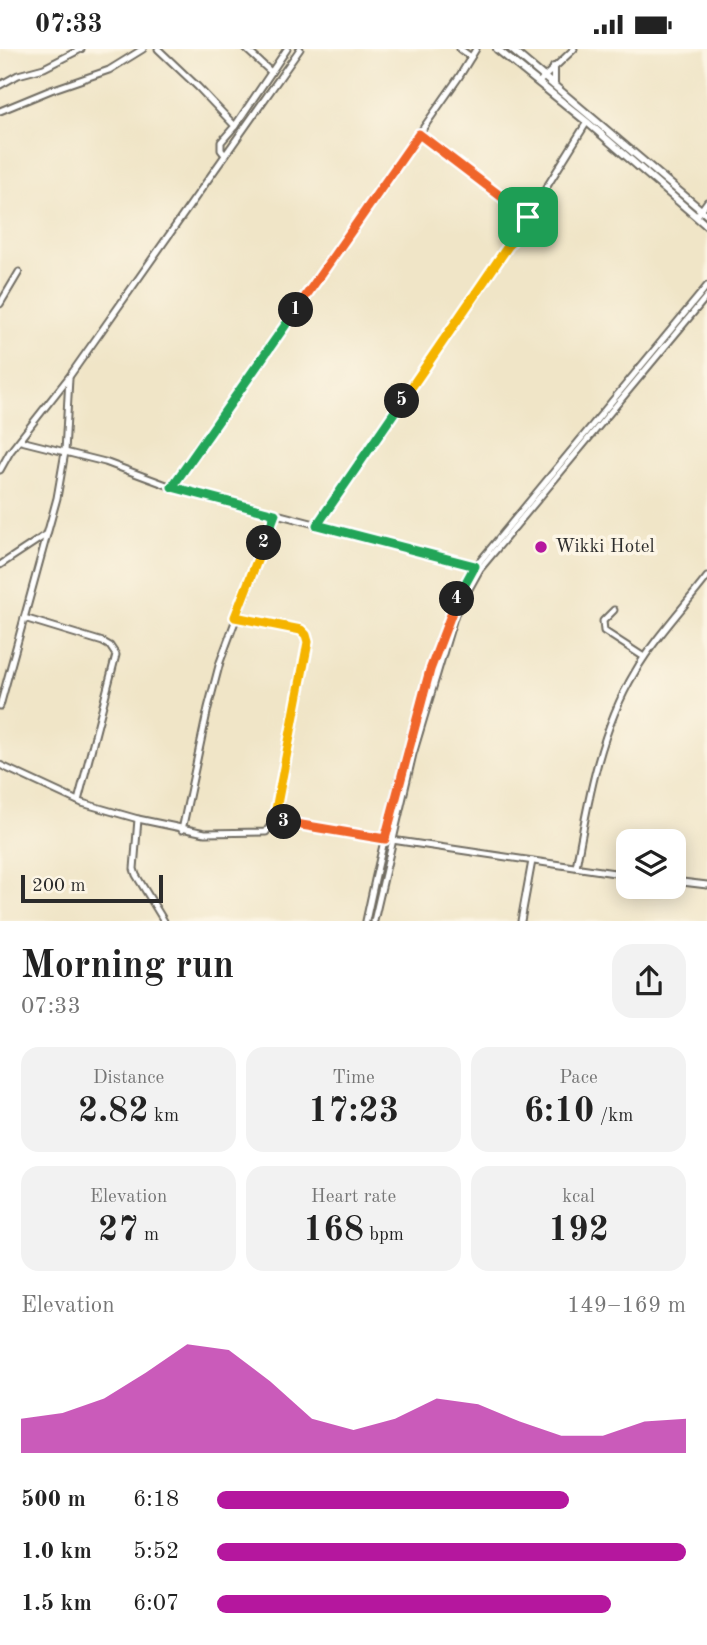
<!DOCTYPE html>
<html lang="en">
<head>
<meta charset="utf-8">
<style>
	:root { --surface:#fff; --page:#f2f2f2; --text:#222; --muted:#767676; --accent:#b5179e }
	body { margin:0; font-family:"Old Standard TT",serif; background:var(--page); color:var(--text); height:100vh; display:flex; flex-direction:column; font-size:26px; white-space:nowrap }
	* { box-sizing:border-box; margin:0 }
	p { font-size:23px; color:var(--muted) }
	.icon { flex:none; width:38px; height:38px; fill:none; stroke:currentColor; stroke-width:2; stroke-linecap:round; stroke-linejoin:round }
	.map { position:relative; height:872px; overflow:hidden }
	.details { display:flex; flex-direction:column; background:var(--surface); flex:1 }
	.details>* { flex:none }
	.fabs { position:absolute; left:616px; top:780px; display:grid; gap:14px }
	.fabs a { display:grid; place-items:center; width:70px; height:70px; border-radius:14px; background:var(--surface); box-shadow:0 4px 18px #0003; font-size:35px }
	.scale { position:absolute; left:21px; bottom:18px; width:142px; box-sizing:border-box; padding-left:7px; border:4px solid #2b2b2b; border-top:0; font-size:19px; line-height:24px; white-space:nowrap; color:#2b2b2b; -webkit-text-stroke:5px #fcf5e5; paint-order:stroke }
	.pin { position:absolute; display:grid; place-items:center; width:60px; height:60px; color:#fff; margin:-30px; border-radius:14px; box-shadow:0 4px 10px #0006 }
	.km { position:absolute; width:35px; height:35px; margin:-18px; border-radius:50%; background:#222; color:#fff; font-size:19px; line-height:35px; text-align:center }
	.round { display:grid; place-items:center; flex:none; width:74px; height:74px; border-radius:21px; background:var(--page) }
	.overview { display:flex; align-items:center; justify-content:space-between; height:119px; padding:0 21px }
	h1 { font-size:38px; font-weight:600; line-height:52px }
	.metrics { display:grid; grid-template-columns:repeat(3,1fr); gap:10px; height:119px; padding:7px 21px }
	.metrics div { display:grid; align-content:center; border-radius:18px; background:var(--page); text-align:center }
	.metrics b { font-size:35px; font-weight:600 }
	.metrics small { font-size:19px; font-weight:400 }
	.metrics p { font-size:19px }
	.chart { height:196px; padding:14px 21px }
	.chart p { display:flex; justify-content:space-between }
	.chart svg { width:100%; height:126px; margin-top:7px; fill:var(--accent); opacity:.7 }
	ul { padding:0 21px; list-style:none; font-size:23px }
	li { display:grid; grid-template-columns:112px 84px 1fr; align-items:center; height:52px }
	li i { height:18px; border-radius:9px; background:var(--accent) }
	.status { display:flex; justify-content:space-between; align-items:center; height:49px; padding:0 35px; background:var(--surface); direction:ltr }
	.status svg { height:19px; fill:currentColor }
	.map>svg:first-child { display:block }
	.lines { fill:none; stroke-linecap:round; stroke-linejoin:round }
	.minor-casing { stroke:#706c62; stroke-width:9 }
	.major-casing { stroke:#706c62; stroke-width:10 }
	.minor { stroke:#fff; stroke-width:5 }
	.major { stroke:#fff; stroke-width:6 }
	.split-1-casing { stroke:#fff; stroke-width:14 }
	.split-2-casing { stroke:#fff; stroke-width:14 }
	.split-3-casing { stroke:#fff; stroke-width:14 }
	.split-4-casing { stroke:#fff; stroke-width:14 }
	.split-5-casing { stroke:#fff; stroke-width:14 }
	.split-6-casing { stroke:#fff; stroke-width:14 }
	.split-1 { stroke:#f0652b; stroke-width:9 }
	.split-2 { stroke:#22a559; stroke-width:9 }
	.split-3 { stroke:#f5b400; stroke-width:9 }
	.split-4 { stroke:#f0652b; stroke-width:9 }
	.split-5 { stroke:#22a559; stroke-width:9 }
	.split-6 { stroke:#f5b400; stroke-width:9 }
	.poi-dot { fill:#b5179e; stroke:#fcf5e5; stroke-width:2.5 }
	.labels { text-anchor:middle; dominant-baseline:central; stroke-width:7; stroke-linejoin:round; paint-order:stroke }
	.poi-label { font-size:19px; fill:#2b2b2b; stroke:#fcf5e5; text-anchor:start }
</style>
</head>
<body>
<div class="status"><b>07:33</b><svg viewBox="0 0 49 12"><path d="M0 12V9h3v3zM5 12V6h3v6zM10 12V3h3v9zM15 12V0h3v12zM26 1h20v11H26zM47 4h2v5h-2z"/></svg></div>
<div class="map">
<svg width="707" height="872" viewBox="0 0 707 872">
	<rect width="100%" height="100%" fill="#fcf5e5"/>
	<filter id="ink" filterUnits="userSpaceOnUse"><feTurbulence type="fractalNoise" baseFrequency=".0143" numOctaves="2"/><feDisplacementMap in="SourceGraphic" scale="14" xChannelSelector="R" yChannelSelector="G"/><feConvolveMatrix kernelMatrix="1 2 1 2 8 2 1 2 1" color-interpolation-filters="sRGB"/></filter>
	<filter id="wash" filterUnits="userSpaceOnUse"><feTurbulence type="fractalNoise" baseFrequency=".00686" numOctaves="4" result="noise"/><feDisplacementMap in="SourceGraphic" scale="28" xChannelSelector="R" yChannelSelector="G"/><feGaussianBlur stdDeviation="1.57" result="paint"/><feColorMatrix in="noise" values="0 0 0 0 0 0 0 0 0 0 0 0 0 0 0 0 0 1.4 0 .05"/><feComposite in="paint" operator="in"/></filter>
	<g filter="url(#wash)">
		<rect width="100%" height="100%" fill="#f0e5c7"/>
	</g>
	<g filter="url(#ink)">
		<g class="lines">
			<g class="minor-casing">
				<g id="minor">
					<path d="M 158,0 L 198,38 L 235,77 L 221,93 L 221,101 L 225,106"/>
					<path d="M 246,0 L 271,23"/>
					<path d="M 460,0 L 471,8"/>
					<path d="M 539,33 L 574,0"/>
					<path d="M 0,36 L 18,26 L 44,19 L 81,0"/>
					<path d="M 0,62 L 51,41 L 109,21 L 143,0"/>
					<path d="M 235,77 L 287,0"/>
					<path d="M 419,85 L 528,168"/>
					<path d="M 697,167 L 707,153"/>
					<path d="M 0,255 L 19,223"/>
					<path d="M 21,392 L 105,413 L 172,438 L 477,517"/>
					<path d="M 0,421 L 10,403 L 69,328 L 300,0"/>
					<path d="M 172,438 L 459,28 L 476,0"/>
					<path d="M 317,476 L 528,168 L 587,73"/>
					<path d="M 0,516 L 47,485"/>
					<path d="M 614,561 L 603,572 L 604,582 L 644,608"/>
					<path d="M 24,569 L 103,593 L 110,597 L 116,606 L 78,752"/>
					<path d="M 0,657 L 57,449 L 65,403 L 69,329"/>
					<path d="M 0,716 L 82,754 L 138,770 L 205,784 L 266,783 L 274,771 L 308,593 L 306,586 L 301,581 L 235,568"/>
					<path d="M 138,770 L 134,820 L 136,826 L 164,872"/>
					<path d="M 274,771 L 385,790"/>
					<path d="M 182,781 L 208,659 L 220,613 L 275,465"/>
					<path d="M 392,791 L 628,826"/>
					<path d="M 576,818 C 588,752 600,681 635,623 C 654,590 684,558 707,528"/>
					<path d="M 674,832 L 707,836"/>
					<path d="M 366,872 C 379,810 394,748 411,688 C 428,629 446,571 476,517 L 707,237"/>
					<path d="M 374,872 L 413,705 L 455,565 L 480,520 L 707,247"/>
					<path d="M 521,872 L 532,812"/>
				</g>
			</g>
			<g class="major-casing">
				<g id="major">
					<path d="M 497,0 L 587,73 L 707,177"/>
					<path d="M 511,0 L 707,166"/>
					<path d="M 554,36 L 554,18"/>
				</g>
			</g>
			<use href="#minor" class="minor"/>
			<use href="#major" class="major"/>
		</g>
	</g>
	<g class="lines" filter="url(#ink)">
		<g class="split-1-casing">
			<path id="split-1" d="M 296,261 L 419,85 L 528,168"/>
		</g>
		<g class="split-2-casing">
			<path id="split-2" d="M 264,494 L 275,465 L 172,438 L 296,261"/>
		</g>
		<g class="split-3-casing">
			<path id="split-3" d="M 264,494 L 235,568 L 301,581 L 306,586 L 308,593 L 274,771 L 284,773"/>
		</g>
		<g class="split-4-casing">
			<path id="split-4" d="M 284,773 L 385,790 L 430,621 L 457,550"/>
		</g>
		<g class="split-5-casing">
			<path id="split-5" d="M 402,352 L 317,476 L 475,517 L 457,550"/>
		</g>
		<g class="split-6-casing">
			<path id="split-6" d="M 402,352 L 528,168"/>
		</g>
		<use href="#split-1" class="split-1"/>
		<use href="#split-2" class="split-2"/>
		<use href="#split-3" class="split-3"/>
		<use href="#split-4" class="split-4"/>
		<use href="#split-5" class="split-5"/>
		<use href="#split-6" class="split-6"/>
	</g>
	<circle class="poi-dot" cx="541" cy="498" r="7"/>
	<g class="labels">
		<g class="poi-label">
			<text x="555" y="498">Wikki Hotel</text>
		</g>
	</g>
</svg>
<div class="fabs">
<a><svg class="icon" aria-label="layers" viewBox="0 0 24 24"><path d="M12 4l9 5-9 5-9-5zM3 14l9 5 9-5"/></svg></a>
</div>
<div class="scale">200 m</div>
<div class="pin" style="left:528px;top:168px;background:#1e9e55"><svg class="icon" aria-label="arrive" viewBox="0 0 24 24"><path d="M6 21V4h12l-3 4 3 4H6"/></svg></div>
<b class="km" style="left:296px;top:261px">1</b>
<b class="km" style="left:264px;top:494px">2</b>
<b class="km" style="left:284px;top:773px">3</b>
<b class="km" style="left:457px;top:550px">4</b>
<b class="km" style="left:402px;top:352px">5</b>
</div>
<section class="details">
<div class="overview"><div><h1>Morning run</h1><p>07:33</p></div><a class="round"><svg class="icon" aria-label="share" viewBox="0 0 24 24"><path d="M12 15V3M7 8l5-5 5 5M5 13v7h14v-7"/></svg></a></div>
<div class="metrics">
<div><p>Distance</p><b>2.82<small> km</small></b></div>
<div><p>Time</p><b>17:23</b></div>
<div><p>Pace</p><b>6:10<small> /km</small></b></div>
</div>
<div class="metrics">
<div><p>Elevation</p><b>27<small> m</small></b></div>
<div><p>Heart rate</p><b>168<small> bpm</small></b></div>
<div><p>kcal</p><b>192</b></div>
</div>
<div class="chart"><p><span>Elevation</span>149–169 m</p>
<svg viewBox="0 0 160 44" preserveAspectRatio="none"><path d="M0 44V32L10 30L20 25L30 16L40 6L50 8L60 19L70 32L80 36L90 32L100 25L110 27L120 33L130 38L140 38L150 33L160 32V44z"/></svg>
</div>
<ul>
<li><b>500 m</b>6:18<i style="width:75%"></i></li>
<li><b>1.0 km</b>5:52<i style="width:100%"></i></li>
<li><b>1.5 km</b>6:07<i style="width:84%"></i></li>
</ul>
</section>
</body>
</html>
